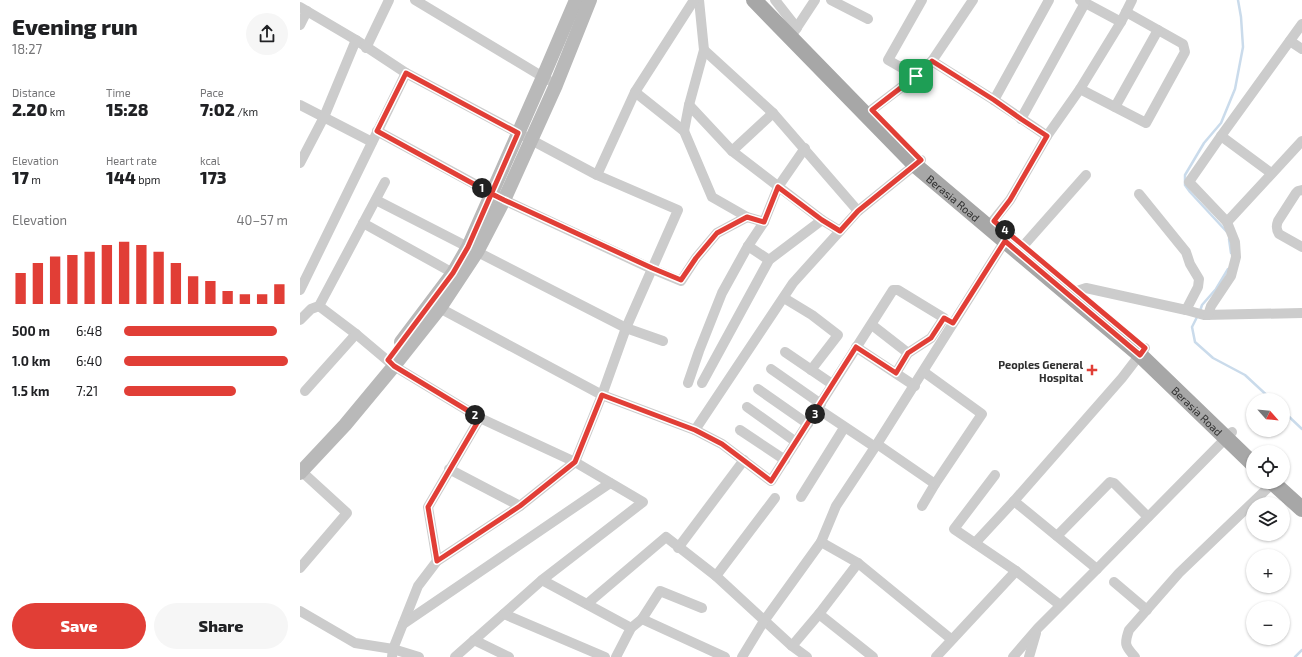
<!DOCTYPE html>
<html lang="en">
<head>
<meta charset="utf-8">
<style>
	:root { --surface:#fff; --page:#f6f6f6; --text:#202124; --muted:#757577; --accent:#e13e36 }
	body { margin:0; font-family:"Exo 2",sans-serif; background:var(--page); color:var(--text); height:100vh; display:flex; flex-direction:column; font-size:15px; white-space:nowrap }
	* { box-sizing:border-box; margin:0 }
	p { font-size:13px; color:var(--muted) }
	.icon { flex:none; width:22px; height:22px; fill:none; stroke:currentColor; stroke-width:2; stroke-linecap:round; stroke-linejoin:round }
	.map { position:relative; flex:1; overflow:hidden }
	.sheet { display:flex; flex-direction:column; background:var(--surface); width:300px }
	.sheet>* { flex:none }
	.needle { width:26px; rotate:117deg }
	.tools { position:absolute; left:946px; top:393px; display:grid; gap:8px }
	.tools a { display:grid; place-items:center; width:44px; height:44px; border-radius:50%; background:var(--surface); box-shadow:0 1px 3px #0004; font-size:20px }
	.pin { position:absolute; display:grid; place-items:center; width:34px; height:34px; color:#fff; margin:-17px; border-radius:8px; box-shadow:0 2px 6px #0006 }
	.km { position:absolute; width:20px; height:20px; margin:-10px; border-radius:50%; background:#222; color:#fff; font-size:11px; line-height:20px; text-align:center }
	.round { display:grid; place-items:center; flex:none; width:42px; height:42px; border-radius:21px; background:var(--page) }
	.head { display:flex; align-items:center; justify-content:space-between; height:68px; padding:0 12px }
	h1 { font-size:22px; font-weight:800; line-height:30px }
	.stats { display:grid; grid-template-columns:repeat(3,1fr); gap:6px; height:68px; padding:4px 12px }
	.stats div { display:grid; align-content:center }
	.stats b { font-size:17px; font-weight:800 }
	.stats small { font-size:11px; font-weight:400 }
	.stats p { font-size:11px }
	.chart { height:112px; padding:8px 12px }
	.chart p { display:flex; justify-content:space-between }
	.chart svg { width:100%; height:72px; margin-top:4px; stroke:var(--accent); stroke-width:6 }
	.cta { display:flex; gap:8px; margin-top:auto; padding:8px 12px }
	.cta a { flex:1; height:46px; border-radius:24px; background:var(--accent); color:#fff; font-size:16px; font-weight:800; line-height:46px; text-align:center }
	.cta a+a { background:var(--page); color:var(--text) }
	ul { padding:0 12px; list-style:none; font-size:13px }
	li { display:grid; grid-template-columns:64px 48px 1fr; align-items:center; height:30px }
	li i { height:10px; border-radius:5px; background:var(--accent) }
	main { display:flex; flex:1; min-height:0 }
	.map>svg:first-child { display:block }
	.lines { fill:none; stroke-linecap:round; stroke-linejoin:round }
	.stream { stroke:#cadbeb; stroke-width:2.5 }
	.street { stroke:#ccc; stroke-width:10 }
	.secondary { stroke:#b9b9b9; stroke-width:14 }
	.primary { stroke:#a7a7a7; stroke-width:16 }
	.route-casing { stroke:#fff; stroke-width:8 }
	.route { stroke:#e13e36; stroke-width:5 }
	.poi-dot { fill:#e13e36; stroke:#fff; stroke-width:1.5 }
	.labels { text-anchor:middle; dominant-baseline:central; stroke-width:4; stroke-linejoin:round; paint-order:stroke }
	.street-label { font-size:11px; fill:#2f2f2f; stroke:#fff }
	.poi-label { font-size:11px; font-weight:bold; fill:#2f2f2f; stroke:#fff; text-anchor:end }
</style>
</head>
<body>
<main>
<section class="sheet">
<div class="head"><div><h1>Evening run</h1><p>18:27</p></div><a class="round"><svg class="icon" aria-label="share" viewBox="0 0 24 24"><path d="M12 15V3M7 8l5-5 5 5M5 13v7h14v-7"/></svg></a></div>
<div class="stats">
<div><p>Distance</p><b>2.20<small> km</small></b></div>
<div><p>Time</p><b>15:28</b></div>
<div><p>Pace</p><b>7:02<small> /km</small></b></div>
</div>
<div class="stats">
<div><p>Elevation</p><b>17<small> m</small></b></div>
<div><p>Heart rate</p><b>144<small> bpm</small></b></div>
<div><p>kcal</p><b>173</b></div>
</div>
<div class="chart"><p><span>Elevation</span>40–57 m</p>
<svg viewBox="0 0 160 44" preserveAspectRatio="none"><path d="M5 44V25M15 44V19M25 44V15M35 44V14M45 44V12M55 44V8M65 44V6M75 44V8M85 44V12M95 44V19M105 44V27M115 44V30M125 44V36M135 44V38M145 44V38M155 44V32"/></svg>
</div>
<ul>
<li><b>500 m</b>6:48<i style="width:93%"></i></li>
<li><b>1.0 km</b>6:40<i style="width:100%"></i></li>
<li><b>1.5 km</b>7:21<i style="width:68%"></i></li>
</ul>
<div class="cta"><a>Save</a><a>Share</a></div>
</section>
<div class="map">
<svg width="1002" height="657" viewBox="0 0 1002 657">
	<rect width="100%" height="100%" fill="#fff"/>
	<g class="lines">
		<g class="stream">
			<path d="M 927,232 L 890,192 L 885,185 L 885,175 L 904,143 L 921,123 L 935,89 L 943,47 L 941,17 L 938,0"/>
			<path d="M 929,239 L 931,253"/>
			<path d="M 900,311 L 902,305 L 916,289 L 928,269"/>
			<path d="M 898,315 L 892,327 L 895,342 L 913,358 L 945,375 L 972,400"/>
			<path d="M 983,411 L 1002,429"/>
			<path d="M 995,657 L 1002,650"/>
		</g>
		<g class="street">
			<path d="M 115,0 L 248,80"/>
			<path d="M 475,0 L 497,28"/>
			<path d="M 531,0 L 568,19"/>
			<path d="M 780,0 L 821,22"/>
			<path d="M 0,7 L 56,40 L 106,73 L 297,175 L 378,210 L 326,328 L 302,395 L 275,462 L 220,506 L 137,561 L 118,586 L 93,649 L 92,657"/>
			<path d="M 0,25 L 7,11"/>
			<path d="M 490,38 L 515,0"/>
			<path d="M 990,41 L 1002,49"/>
			<path d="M 66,48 L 89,0"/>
			<path d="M 404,50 L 473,113 L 558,211"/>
			<path d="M 632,61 L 694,100 L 747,136"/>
			<path d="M 616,76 L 588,60 L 622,0"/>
			<path d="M 780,89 L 846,123 L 885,52 L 883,44 L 826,12"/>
			<path d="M 335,92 L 384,131 L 412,197 L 447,217 L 464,222"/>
			<path d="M 694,100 L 749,0"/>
			<path d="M 0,105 L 72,142"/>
			<path d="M 389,105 L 432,151 L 522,220 L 540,231"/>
			<path d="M 815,107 L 858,30"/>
			<path d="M 565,115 L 616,76 L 632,61 L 673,0"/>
			<path d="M 721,119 L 785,3"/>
			<path d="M 77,131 L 204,200 L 352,269 L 381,281 L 396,258 L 417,233 L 447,217"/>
			<path d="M 384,131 L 389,105 L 404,50 L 399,0"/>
			<path d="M 921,136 L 971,173"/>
			<path d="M 432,151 L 473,113"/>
			<path d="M 0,163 L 24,117 L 56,40"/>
			<path d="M 297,175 L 335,92 L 394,0"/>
			<path d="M 1002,190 L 998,191 L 996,193 L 978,221 C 976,226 976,229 979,234 L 1002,247"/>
			<path d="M 839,194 L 886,252 L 890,264 L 899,279 L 898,287 L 886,310"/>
			<path d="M 76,200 L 326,328 L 363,341"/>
			<path d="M 693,221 L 710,200 L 747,136 L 780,89 L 821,22 L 832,0"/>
			<path d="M 927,222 L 1002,141"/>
			<path d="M 63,223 L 153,273"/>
			<path d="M 724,245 L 786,175"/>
			<path d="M 448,246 L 469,260"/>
			<path d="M 0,290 L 106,73"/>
			<path d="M 777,291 L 786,288 L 886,310 L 904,315 L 1002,313"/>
			<path d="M 484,298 L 512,315 L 538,335 L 511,370"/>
			<path d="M 134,305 L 302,395 L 395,430 L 422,444 L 471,481 L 593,290 L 598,290 L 644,318 L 631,338 L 608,353 L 596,373"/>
			<path d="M 19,306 L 56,334 L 94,366 L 180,418 L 275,462 L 343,502 L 242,580 L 155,657"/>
			<path d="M 908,315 L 911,306 L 931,276 L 936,257 L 935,242 L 927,222 L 889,182 L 921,136 L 1002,24"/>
			<path d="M 0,320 L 11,309 L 19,306 L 85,182"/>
			<path d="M 572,325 L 608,353"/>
			<path d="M 556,347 L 615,386"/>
			<path d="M 485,352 L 532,384"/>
			<path d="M 471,369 L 521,404"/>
			<path d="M 388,383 L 399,351 L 422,293 L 448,246 L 464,222 L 478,187 L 505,148"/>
			<path d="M 402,383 L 469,260 L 522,220"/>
			<path d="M 458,389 L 508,424"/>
			<path d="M 5,391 L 56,334"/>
			<path d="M 447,407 L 496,442"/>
			<path d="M 518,409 L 575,447"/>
			<path d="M 395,430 L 493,283 L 558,211 L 621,160"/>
			<path d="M 440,430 L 485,460"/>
			<path d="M 577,444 L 705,241 L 711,235"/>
			<path d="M 149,469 L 220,506"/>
			<path d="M 695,475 L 654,529 L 716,571 L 760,605"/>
			<path d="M 501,497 L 544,428"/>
			<path d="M 714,501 L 797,569"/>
			<path d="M 622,506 L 635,484 L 682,414 L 624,372"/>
			<path d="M 757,536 L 810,482 L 814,483 L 848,517"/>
			<path d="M 521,542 L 558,563 L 651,639"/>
			<path d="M 675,543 L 714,501 L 822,378 L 845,348"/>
			<path d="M 378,548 L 444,460"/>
			<path d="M 137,561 L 128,507 L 180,418"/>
			<path d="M 0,568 L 47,513 L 1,471"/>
			<path d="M 416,576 L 475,498"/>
			<path d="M 242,580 L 331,628"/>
			<path d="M 814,582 L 847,610"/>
			<path d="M 287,604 L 366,537 L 416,576 L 492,646 L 507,657"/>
			<path d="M 0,611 L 55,643 L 93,649 L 119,657"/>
			<path d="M 204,614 L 305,657"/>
			<path d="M 519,614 L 573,657"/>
			<path d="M 342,619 L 425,657"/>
			<path d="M 103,624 L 310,483"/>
			<path d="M 174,640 L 209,657"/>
			<path d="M 492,646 L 519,614 L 558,563"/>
			<path d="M 316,657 L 331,628 L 342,619 L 360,591 L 402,608"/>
			<path d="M 442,657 L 464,621 L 521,542 L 536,506 L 577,444 L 635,484"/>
			<path d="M 636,657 L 716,571"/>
			<path d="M 713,657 L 738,628 L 797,569 L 932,432"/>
			<path d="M 729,657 L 736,633"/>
			<path d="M 835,657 C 825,646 824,644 829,630 L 879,573 L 974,482"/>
		</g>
		<g class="secondary">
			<path d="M 101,342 L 153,273 L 168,247 L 243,77 L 276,0"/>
			<path d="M 0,473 L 45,425 L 94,366 L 140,308 L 177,252 L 204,200 L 256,85 L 290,0"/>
		</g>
		<g class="primary">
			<path id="s1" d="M 454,0 L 615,165 L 840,355 L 953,464"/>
			<path d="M 972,482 L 1002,509"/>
		</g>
	</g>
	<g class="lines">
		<g class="route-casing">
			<path id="route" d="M 616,76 L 572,110 L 621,160 L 558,211 L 540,231 L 522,220 L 478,187 L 464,222 L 447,217 L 417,233 L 396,258 L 381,280 L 352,268 L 204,200 L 192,194 L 77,131 L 106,73 L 218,133 L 168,247 L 153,273 L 88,360 L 94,366 L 180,418 L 128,507 L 137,561 L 220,506 L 275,462 L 302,395 L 395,430 L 422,444 L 471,481 L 556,347 L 596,373 L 608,353 L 631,338 L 644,318 L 653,323 L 705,241 L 840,355 L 845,348 L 694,221 L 710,200 L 747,136 L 721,119 L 694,100 L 632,61 L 616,76"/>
		</g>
		<use href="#route" class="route"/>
	</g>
	<path class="poi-dot" d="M790 364h4v4h4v4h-4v4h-4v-4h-4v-4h4z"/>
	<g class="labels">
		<g class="street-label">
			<text stroke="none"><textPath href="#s1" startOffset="281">Berasia Road</textPath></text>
			<text stroke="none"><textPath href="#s1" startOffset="605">Berasia Road</textPath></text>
		</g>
		<g class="poi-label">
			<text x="783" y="364">Peoples General<tspan x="783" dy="13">Hospital</tspan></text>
		</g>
	</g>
</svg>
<div class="tools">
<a><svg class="needle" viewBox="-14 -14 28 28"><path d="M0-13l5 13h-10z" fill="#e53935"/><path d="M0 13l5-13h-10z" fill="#757577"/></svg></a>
<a><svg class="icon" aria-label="locate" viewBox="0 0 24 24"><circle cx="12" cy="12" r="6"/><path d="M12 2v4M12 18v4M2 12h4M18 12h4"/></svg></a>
<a><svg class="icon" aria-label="layers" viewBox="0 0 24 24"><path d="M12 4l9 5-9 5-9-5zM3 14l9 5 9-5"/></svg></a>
<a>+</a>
<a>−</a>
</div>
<div class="pin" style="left:616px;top:76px;background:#1e9e55"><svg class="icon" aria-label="arrive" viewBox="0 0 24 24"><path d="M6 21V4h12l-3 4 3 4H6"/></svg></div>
<b class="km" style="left:182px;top:188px">1</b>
<b class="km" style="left:175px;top:415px">2</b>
<b class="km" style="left:515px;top:414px">3</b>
<b class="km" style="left:705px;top:230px">4</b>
</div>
</main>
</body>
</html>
